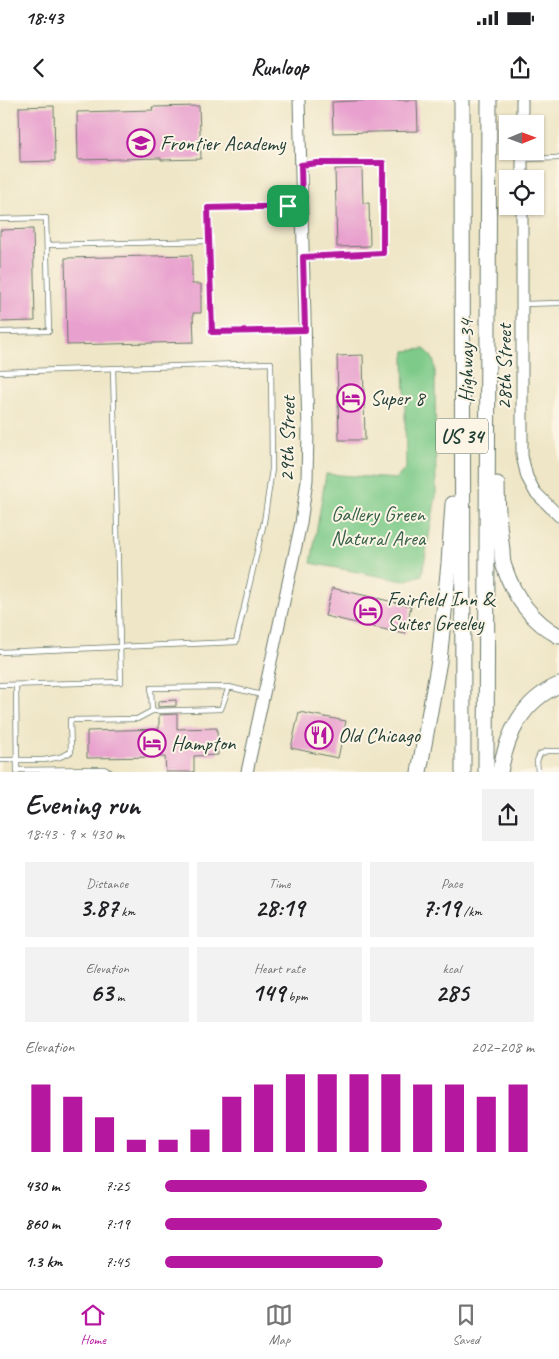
<!DOCTYPE html>
<html lang="en">
<head>
<meta charset="utf-8">
<style>
	:root { --surface:#fff; --page:#f2f2f2; --text:#202124; --muted:#757577; --line:#e0e0e0; --accent:#b5179e }
	body { margin:0; font-family:Caveat,sans-serif; background:var(--page); color:var(--text); height:100vh; display:flex; flex-direction:column; font-size:19px; white-space:nowrap }
	* { box-sizing:border-box; margin:0 }
	p { font-size:16px; color:var(--muted) }
	.icon { flex:none; width:28px; height:28px; fill:none; stroke:currentColor; stroke-width:2; stroke-linecap:round; stroke-linejoin:round }
	.map { position:relative; height:672px; overflow:hidden }
	.details { display:flex; flex-direction:column; background:var(--surface); flex:1 }
	.details>* { flex:none }
	.needle { width:32px; rotate:89deg }
	.buttons { position:absolute; left:499px; top:15px; display:grid; gap:10px }
	.buttons a { display:grid; place-items:center; width:45px; height:45px; border-radius:0px; background:var(--surface); box-shadow:0 1px 4px #0004; font-size:25px }
	.pin { position:absolute; display:grid; place-items:center; width:42px; height:42px; color:#fff; margin:-21px; border-radius:10px; box-shadow:0 2px 8px #0006 }
	.round { display:grid; place-items:center; flex:none; width:52px; height:52px; border-radius:0px; background:var(--page) }
	.overview { display:flex; align-items:center; justify-content:space-between; height:85px; padding:0 25px }
	h1 { font-size:28px; font-weight:800; line-height:38px }
	.metrics { display:grid; grid-template-columns:repeat(3,1fr); gap:8px; height:85px; padding:5px 25px }
	.metrics div { display:grid; align-content:center; border-radius:0px; background:var(--page); text-align:center }
	.metrics b { font-size:25px; font-weight:800 }
	.metrics small { font-size:14px; font-weight:400 }
	.metrics p { font-size:14px }
	.chart { height:140px; padding:10px 25px }
	.chart p { display:flex; justify-content:space-between }
	.chart svg { width:100%; height:90px; margin-top:5px; stroke:var(--accent); stroke-width:6 }
	ul { padding:0 25px; list-style:none; font-size:16px }
	li { display:grid; grid-template-columns:80px 60px 1fr; align-items:center; height:38px }
	li i { height:12px; border-radius:6px; background:var(--accent) }
	.status { display:flex; justify-content:space-between; align-items:center; height:35px; padding:0 25px; background:var(--surface); direction:ltr }
	.status svg { height:14px; fill:currentColor }
	header { display:flex; justify-content:space-between; align-items:center; height:65px; padding:0 25px; background:var(--surface); font-size:22px; font-weight:800 }
	.dock { display:flex; justify-content:space-around; align-items:center; height:70px; border-top:1px solid var(--line); background:var(--surface); font-size:14px; color:var(--muted) }
	.dock a { display:grid; justify-items:center; gap:2px }
	.dock .on { color:var(--accent) }
	.map>svg:first-child { display:block }
	.green { fill:#7dca89; stroke:#4e845e }
	.building { fill:#e8a0ce }
	.lines { fill:none; stroke-linecap:round; stroke-linejoin:round }
	.lane-casing { stroke:#687867; stroke-width:6 }
	.secondary-casing { stroke:#687867; stroke-width:13 }
	.highway-casing { stroke:#687867; stroke-width:17 }
	.lane { stroke:#fff; stroke-width:4.5 }
	.secondary { stroke:#fff; stroke-width:11 }
	.highway { stroke:#fff; stroke-width:15 }
	.route-casing { stroke:#fff; stroke-width:10 }
	.route { stroke:#b5179e; stroke-width:6 }
	.labels { text-anchor:middle; dominant-baseline:central; stroke-width:4; stroke-linejoin:round; paint-order:stroke }
	.shield { fill:#fcf5e5; stroke:#617469; stroke-width:1 }
	.shield-label { font-size:20px; font-weight:bold; fill:#1f3d34 }
	.poi-label { font-size:21px; fill:#1f3d34; stroke:#fcf5e5; text-anchor:start }
	.street-label { font-size:21px; fill:#1f3d34; stroke:#fcf5e5 }
	.park-label { font-size:21px; fill:#366049; stroke:#fcf5e5 }
</style>
</head>
<body>
<div class="status"><b>18:43</b><svg viewBox="0 0 49 12"><path d="M0 12V9h3v3zM5 12V6h3v6zM10 12V3h3v9zM15 12V0h3v12zM26 1h20v11H26zM47 4h2v5h-2z"/></svg></div>
<header><svg class="icon" aria-label="back" viewBox="0 0 24 24"><path d="M15 5l-7 7 7 7"/></svg>Runloop<svg class="icon" aria-label="share" viewBox="0 0 24 24"><path d="M12 15V3M7 8l5-5 5 5M5 13v7h14v-7"/></svg></header>
<div class="map">
<svg width="559" height="672" viewBox="0 0 559 672">
	<rect width="100%" height="100%" fill="#fcf5e5"/>
	<filter id="ink" filterUnits="userSpaceOnUse"><feTurbulence type="fractalNoise" baseFrequency=".02" numOctaves="2"/><feDisplacementMap in="SourceGraphic" scale="10" xChannelSelector="R" yChannelSelector="G"/><feConvolveMatrix kernelMatrix="1 2 1 2 8 2 1 2 1" color-interpolation-filters="sRGB"/></filter>
	<filter id="wash" filterUnits="userSpaceOnUse"><feTurbulence type="fractalNoise" baseFrequency=".0096" numOctaves="4" result="noise"/><feDisplacementMap in="SourceGraphic" scale="20" xChannelSelector="R" yChannelSelector="G"/><feGaussianBlur stdDeviation="1.12" result="paint"/><feColorMatrix in="noise" values="0 0 0 0 0 0 0 0 0 0 0 0 0 0 0 0 0 1.4 0 .05"/><feComposite in="paint" operator="in"/></filter>
	<g filter="url(#wash)">
		<rect width="100%" height="100%" fill="#efe6c7"/>
		<path class="green" d="M 424,249 C 431,254 434,259 435,268 L 436,396 L 422,475 L 404,481 L 311,463 L 326,374 L 396,379 L 406,368 L 404,258 L 405,251 Z"/>
		<g id="blocks">
			<g class="building">
				<path d="M 377,0 L 417,0 L 418,31 L 333,33 L 332,2 Z"/>
				<path d="M 54,6 L 55,61 L 20,62 L 19,7 Z"/>
				<path d="M 199,6 L 201,59 L 161,60 L 161,58 L 78,60 L 77,12 L 153,10 L 152,7 Z"/>
				<path d="M 362,68 L 363,103 L 369,103 L 370,146 L 337,147 L 335,69 Z"/>
				<path d="M 33,129 L 35,221 L 0,222 L 0,130 Z"/>
				<path d="M 192,155 L 192,184 L 201,184 L 201,213 L 193,213 L 194,242 L 67,245 L 65,158 Z"/>
				<path d="M 363,255 L 365,340 L 339,340 L 337,256 Z"/>
				<path d="M 332,488 L 411,506 L 405,534 L 325,516 Z"/>
				<path d="M 176,600 L 176,606 L 158,607 L 158,601 Z"/>
				<path d="M 299,612 L 346,621 L 338,658 L 291,648 Z"/>
				<path d="M 177,614 L 177,629 L 217,628 L 218,655 L 194,656 L 194,672 L 166,672 L 165,657 L 87,658 L 87,631 L 159,629 L 159,615 Z"/>
			</g>
		</g>
	</g>
	<g filter="url(#ink)">
		<use href="#blocks" fill-opacity="0" stroke="#687867" stroke-width="1"/>
		<g class="lines">
			<g class="lane-casing">
				<g id="lane">
					<path d="M 523,59 L 559,58"/>
					<path d="M 302,65 L 317,63 L 383,63 L 383,153 L 304,157"/>
					<path d="M 300,106 L 209,108 L 212,232 L 305,230"/>
					<path d="M 0,119 L 46,118 L 49,231 L 0,232"/>
					<path d="M 47,145 L 209,141"/>
					<path d="M 523,204 L 559,203"/>
					<path d="M 0,272 L 271,263 L 272,369 L 264,422 L 236,542 L 0,552"/>
					<path d="M 0,585 L 121,582 L 113,269"/>
					<path d="M 16,585 L 17,672"/>
					<path d="M 152,611 L 221,609 L 229,587"/>
					<path d="M 0,660 L 44,660 L 60,657 L 71,652 L 70,620 L 137,619 L 152,611 L 151,588 L 229,587 L 262,595"/>
					<path d="M 17,670 L 104,669 L 110,672"/>
					<path d="M 538,672 L 537,661 L 540,654 L 547,651 L 559,651"/>
				</g>
			</g>
			<g class="secondary-casing">
				<g id="secondary">
					<path d="M 522,0 L 522,24"/>
					<path d="M 522,51 L 522,79"/>
					<path d="M 522,106 L 522,356 L 527,377 L 535,392 L 559,416"/>
					<path d="M 247,672 L 301,423 L 307,380 L 308,329 L 299,0"/>
				</g>
			</g>
			<g class="highway-casing">
				<g id="highway">
					<path d="M 462,0 L 463,672"/>
					<path d="M 497,384 C 497,406 499,428 502,450 C 502,456 502,463 505,469 C 514,497 533,522 559,536"/>
					<path d="M 419,672 L 439,561 L 449,463 L 453,404"/>
					<path d="M 486,672 L 489,0"/>
					<path d="M 500,672 C 507,634 522,601 559,585"/>
				</g>
			</g>
			<use href="#lane" class="lane"/>
			<use href="#secondary" class="secondary"/>
			<use href="#highway" class="highway"/>
		</g>
	</g>
	<g class="lines" filter="url(#ink)">
		<g class="route-casing">
			<path id="route" d="M 317,63 L 383,63 L 383,153 L 303,157 L 305,230 L 212,232 L 208,108 L 302,106 L 301,65 Z"/>
		</g>
		<use href="#route" class="route"/>
	</g>
	<defs>
		<g id="school-ring" transform="scale(1.4375)"><circle r="9.5" fill="#fcf5e5" stroke="#b5179e" stroke-width="1.5"/><path d="M0-5L7-2L0 1L-7-2ZM-4 1L0 2.5L4 1V4Q0 6-4 4Z" fill="#b5179e"/></g>
		<g id="hotel-ring" transform="scale(1.4375)"><circle r="9.5" fill="#fcf5e5" stroke="#b5179e" stroke-width="1.5"/><path d="M-6-4.5h1.5V1H6V5H4.5V3h-9V5H-6ZM-4 0a1.8 1.8 0 1 1 3.6 0ZM.5 0V-2.5h3Q6-2.5 6 0Z" fill="#b5179e"/></g>
		<g id="restaurant-ring" transform="scale(1.4375)"><circle r="9.5" fill="#fcf5e5" stroke="#b5179e" stroke-width="1.5"/><path d="M-5-6h1v4h1v-4h1v4h1v-4h1v5L-1.5 .5V6h-2V.5L-5-1ZM5-6V6H3V1.5H1.5Q1.5-4 5-6Z" fill="#b5179e"/></g>
	</defs>
	<g fill-rule="evenodd">
		<use href="#school-ring" x="141" y="43"/>
		<use href="#hotel-ring" x="351" y="298"/>
		<use href="#hotel-ring" x="368" y="511"/>
		<use href="#restaurant-ring" x="319" y="635"/>
		<use href="#hotel-ring" x="152" y="643"/>
	</g>
	<g class="labels">
		<rect class="shield" x="436" y="318.5" width="52" height="35" rx="4"/>
		<g class="shield-label">
			<text x="462" y="336">US 34</text>
		</g>
		<g class="poi-label">
			<text x="160" y="43">Frontier Academy</text>
			<text x="370" y="298">Super 8</text>
			<text x="387" y="499">Fairfield Inn &amp;<tspan x="387" dy="24">Suites Greeley</tspan></text>
			<text x="338" y="635">Old Chicago</text>
			<text x="171" y="643">Hampton</text>
		</g>
		<g class="street-label">
			<text transform="translate(466 261) rotate(-90)">Highway 34</text>
			<text transform="translate(504 267) rotate(-90)">28th Street</text>
			<text transform="translate(287 339) rotate(-89)">29th Street</text>
		</g>
		<g class="park-label">
			<text x="378" y="414">Gallery Green<tspan x="378" dy="24">Natural Area</tspan></text>
		</g>
	</g>
</svg>
<div class="buttons">
<a><svg class="needle" viewBox="-14 -14 28 28"><path d="M0-13l5 13h-10z" fill="#e53935"/><path d="M0 13l5-13h-10z" fill="#757577"/></svg></a>
<a><svg class="icon" aria-label="locate" viewBox="0 0 24 24"><circle cx="12" cy="12" r="6"/><path d="M12 2v4M12 18v4M2 12h4M18 12h4"/></svg></a>
</div>
<div class="pin" style="left:288px;top:106px;background:#1e9e55"><svg class="icon" aria-label="arrive" viewBox="0 0 24 24"><path d="M6 21V4h12l-3 4 3 4H6"/></svg></div>
</div>
<section class="details">
<div class="overview"><div><h1>Evening run</h1><p>18:43 · 9 × 430 m</p></div><a class="round"><svg class="icon" aria-label="share" viewBox="0 0 24 24"><path d="M12 15V3M7 8l5-5 5 5M5 13v7h14v-7"/></svg></a></div>
<div class="metrics">
<div><p>Distance</p><b>3.87<small> km</small></b></div>
<div><p>Time</p><b>28:19</b></div>
<div><p>Pace</p><b>7:19<small> /km</small></b></div>
</div>
<div class="metrics">
<div><p>Elevation</p><b>63<small> m</small></b></div>
<div><p>Heart rate</p><b>149<small> bpm</small></b></div>
<div><p>kcal</p><b>285</b></div>
</div>
<div class="chart"><p><span>Elevation</span>202–208 m</p>
<svg viewBox="0 0 160 44" preserveAspectRatio="none"><path d="M5 44V11M15 44V17M25 44V27M35 44V38M45 44V38M55 44V33M65 44V17M75 44V11M85 44V6M95 44V6M105 44V6M115 44V6M125 44V11M135 44V11M145 44V17M155 44V11"/></svg>
</div>
<ul>
<li><b>430 m</b>7:25<i style="width:71%"></i></li>
<li><b>860 m</b>7:19<i style="width:75%"></i></li>
<li><b>1.3 km</b>7:45<i style="width:59%"></i></li>
</ul>
</section>
<nav class="dock">
<a class="on"><svg class="icon" aria-label="home" viewBox="0 0 24 24"><path d="M3 11l9-7 9 7M6 9v11h12V9"/></svg>Home</a>
<a><svg class="icon" aria-label="map" viewBox="0 0 24 24"><path d="M3 6l6-2 6 2 6-2v14l-6 2-6-2-6 2zM9 4v14M15 6v14"/></svg>Map</a>
<a><svg class="icon" aria-label="saved" viewBox="0 0 24 24"><path d="M7 4h10v16l-5-4-5 4z"/></svg>Saved</a>
</nav>
</body>
</html>
